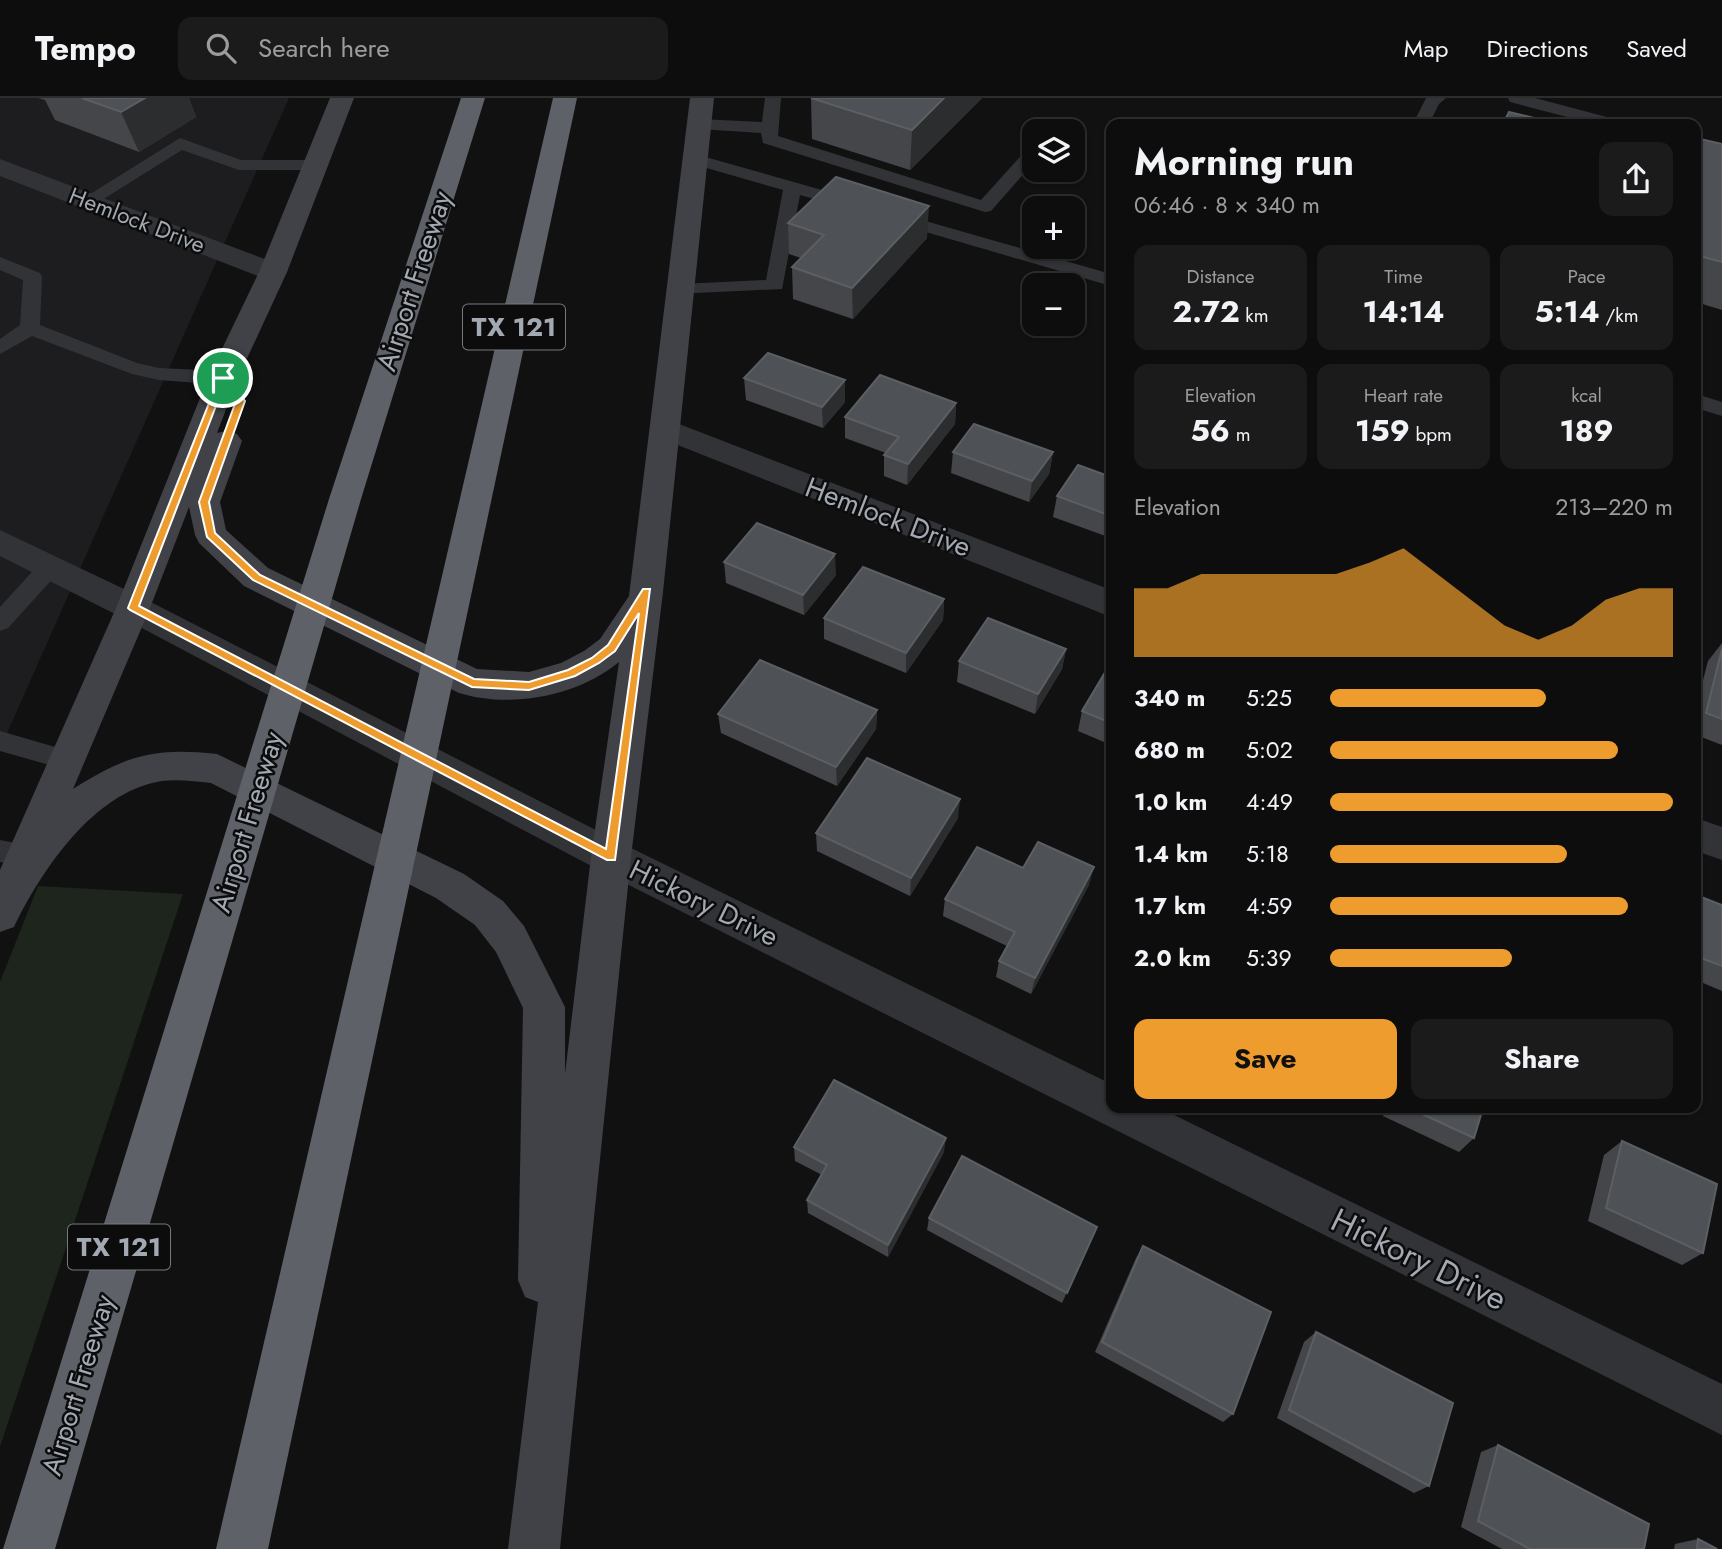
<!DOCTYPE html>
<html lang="en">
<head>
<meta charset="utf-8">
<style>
	:root { --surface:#0d0d0e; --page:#1b1b1c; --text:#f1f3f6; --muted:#9a9c9e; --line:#2d2d2e; --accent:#ee9c2d }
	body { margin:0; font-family:Jost,sans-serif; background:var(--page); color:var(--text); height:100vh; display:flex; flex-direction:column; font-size:26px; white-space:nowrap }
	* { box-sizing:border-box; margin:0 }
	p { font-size:23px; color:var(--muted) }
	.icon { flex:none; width:38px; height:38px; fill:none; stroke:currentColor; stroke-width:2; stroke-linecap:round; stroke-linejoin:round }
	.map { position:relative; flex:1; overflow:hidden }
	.sheet { position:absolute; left:1106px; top:21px; width:595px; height:994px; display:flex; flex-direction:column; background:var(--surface); border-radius:14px; box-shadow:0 2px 5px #0004,0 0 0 2px var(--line) }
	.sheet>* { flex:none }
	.buttons { position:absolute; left:1022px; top:21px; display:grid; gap:14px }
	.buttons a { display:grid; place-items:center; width:63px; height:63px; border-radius:14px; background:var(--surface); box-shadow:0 2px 5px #0004,0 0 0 2px var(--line); font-size:35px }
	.pin { position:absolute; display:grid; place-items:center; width:60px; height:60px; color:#fff; margin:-30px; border:4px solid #fff; border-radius:50%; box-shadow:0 2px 7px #0007 }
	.round { display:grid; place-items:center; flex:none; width:74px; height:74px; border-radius:14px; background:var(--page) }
	.headline { display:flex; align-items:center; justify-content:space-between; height:119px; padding:0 28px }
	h1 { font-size:38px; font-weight:700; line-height:52px }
	.metrics { display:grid; grid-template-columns:repeat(3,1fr); gap:10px; height:119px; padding:7px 28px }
	.metrics div { display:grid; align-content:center; border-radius:14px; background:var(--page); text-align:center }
	.metrics b { font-size:30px; font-weight:700 }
	.metrics small { font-size:19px; font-weight:400 }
	.metrics p { font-size:19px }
	.chart { height:196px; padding:14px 28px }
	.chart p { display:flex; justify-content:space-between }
	.chart svg { width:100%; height:126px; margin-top:7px; fill:var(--accent); opacity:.7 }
	.action { display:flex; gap:14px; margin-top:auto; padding:14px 28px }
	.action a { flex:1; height:80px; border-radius:14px; background:var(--accent); color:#111; font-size:28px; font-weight:700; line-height:80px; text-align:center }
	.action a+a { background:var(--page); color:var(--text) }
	ul { padding:0 28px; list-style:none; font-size:23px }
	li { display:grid; grid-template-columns:112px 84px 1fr; align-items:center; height:52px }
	li i { height:18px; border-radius:9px; background:var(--accent) }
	header { display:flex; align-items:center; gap:42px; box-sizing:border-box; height:98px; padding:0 35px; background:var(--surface); border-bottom:2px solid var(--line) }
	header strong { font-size:33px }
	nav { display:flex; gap:38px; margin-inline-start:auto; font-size:24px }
	.search { width:490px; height:63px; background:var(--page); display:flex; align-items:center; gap:18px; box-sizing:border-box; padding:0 24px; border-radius:14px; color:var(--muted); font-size:26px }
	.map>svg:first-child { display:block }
	.built { fill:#1d1d1f }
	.green { fill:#1d251d }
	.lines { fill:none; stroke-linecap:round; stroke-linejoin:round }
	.lane { fill:#323337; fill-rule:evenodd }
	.street { fill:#323337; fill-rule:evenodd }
	.secondary { fill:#404247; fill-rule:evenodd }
	.highway { fill:#5e6168; fill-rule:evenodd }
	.wall { fill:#44464a }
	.shaded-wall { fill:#2b2d2f }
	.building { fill:#4e5155; stroke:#5b5f64; stroke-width:2 }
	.route { fill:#ee9c2d; stroke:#fff; stroke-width:2; fill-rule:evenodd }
	.labels { text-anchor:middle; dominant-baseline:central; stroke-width:5; stroke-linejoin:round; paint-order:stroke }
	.far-street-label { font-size:23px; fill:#a2a9b3; stroke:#0c0c0d }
	.shield { fill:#0c0c0d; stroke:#757a81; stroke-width:2 }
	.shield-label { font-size:26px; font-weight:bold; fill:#a2a9b3 }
	.street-label { font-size:28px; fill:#a2a9b3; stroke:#0c0c0d }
	.near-street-label { font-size:33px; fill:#a2a9b3; stroke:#0c0c0d }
</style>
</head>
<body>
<header>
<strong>Tempo</strong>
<div class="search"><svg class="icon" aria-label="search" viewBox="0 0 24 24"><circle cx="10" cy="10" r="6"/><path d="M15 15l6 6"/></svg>Search here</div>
<nav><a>Map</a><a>Directions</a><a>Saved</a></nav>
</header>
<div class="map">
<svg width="1722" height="1451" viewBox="0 0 1722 1451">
	<rect width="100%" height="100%" fill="#111112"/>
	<path class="built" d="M 0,0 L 289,0 L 0,651 Z"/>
	<path class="green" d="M 38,788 L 183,796 L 0,1349 L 0,884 Z"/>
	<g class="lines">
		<g class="lane">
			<path d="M 765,0 L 781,0 L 778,38 L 981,102 L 1028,50 L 1034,49 L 1034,64 L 991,113 L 985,114 L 763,45 L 761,35 L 699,31 L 691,26 L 699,21 L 762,24 Z"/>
			<path d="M 1426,0 L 1446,0 L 1439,6 L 1429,26 L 1413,26 Z"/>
			<path d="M 1508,0 L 1535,0 L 1618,22 L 1620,26 L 1594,26 L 1510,4 Z"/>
			<path d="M 180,40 L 241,62 L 316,62 L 325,67 L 316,72 L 239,72 L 182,52 L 94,107 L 82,107 L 79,103 Z"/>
			<path d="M 695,56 L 857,102 L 860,106 L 851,111 L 800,97 L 782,191 L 674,196 L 671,192 L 681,186 L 766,182 L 783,92 L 689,65 L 686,61 L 689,57 Z"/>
			<path d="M 894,114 L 1111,176 L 1111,188 L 888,123 L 885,119 L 888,115 Z"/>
			<path d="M 0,159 L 40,175 L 42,179 L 40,227 L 137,265 L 159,270 L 223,273 L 230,275 L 233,280 L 230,285 L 223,287 L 159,282 L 132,276 L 32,238 L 0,256 L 0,241 L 20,227 L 23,182 L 0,172 Z"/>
			<path d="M 1696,296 L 1722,304 L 1722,318 L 1696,310 Z"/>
			<path d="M 49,462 L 57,464 L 60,470 L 57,476 L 8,530 L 0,533 L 0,509 L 41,464 Z"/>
			<path d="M 0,633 L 76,655 L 80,662 L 76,669 L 67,672 L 0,653 Z"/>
			<path d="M 0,742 L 35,749 L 39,757 L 35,765 L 26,768 L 0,764 Z"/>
		</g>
		<g class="street">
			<path d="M 0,61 L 283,168 L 287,174 L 283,180 L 273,182 L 263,180 L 0,78 Z"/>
			<path d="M 666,321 L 1111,492 L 1111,519 L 655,338 L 651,331 L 655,324 Z"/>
			<path d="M 0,432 L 145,501 L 625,747 L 1111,986 L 1111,1010 L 1160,1010 L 1722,1286 L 1722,1337 L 597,771 L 121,519 L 0,458 Z"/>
			<path d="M 1696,720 L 1722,729 L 1722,762 L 1696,753 Z"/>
		</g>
		<path class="secondary" d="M 330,0 L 354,0 L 287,174 L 238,280 L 217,335 L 226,333 L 237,336 L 242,343 L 220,404 L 226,432 L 268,470 L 477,571 L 529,574 L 561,565 L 584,553 L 600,541 L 629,498 L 690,0 L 714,0 L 663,494 L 631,759 L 560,1451 L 508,1451 L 538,1204 L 525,1199 L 518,1182 L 523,910 L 496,854 L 475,827 L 436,800 L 211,685 C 192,683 171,680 152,685 C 89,701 40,775 14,829 L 0,834 L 0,772 L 116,510 L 208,280 L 259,174 ZM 189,409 L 195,437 L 199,445 L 244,488 L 459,595 C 511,611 578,598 619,564 L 591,759 L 565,976 L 565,909 L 524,828 L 503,803 L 464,776 L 217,656 C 154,649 127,657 73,691 L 150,510 Z"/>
		<g class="highway">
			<path d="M 461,0 L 485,0 L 361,401 L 55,1451 L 3,1451 L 329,401 Z"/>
			<path d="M 553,0 L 577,0 L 268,1451 L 216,1451 Z"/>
		</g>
	</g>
	<g class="wall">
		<path d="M 38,0 L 189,0 L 196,19 L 139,54 L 55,22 L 45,2 Z"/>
		<path d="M 811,0 L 982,0 L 910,72 L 812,41 Z"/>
		<path d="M 1696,40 L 1722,46 L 1722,212 L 1696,204 Z"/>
		<path d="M 788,125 L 927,140 L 853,221 L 793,201 L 792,169 L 801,160 L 789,156 Z"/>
		<path d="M 744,280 L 845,304 L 823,330 L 746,302 Z"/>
		<path d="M 956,305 L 955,326 L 907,387 L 884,378 L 884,357 L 886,355 L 845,340 L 845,319 Z"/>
		<path d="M 953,354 L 1053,354 L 1049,376 L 1029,404 L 951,375 Z"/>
		<path d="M 1111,379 L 1111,440 L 1053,419 L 1057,398 Z"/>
		<path d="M 724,464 L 836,477 L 804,517 L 726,485 Z"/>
		<path d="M 944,501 L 943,522 L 906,575 L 824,541 L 824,520 Z"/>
		<path d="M 1722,545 L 1722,647 L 1696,637 L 1696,609 L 1708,563 Z"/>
		<path d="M 1066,551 L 1062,571 L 1035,616 L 957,584 L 959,563 Z"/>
		<path d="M 1111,573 L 1111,647 L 1078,633 L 1082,613 Z"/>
		<path d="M 877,612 L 876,631 L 837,688 L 721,635 L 718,616 Z"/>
		<path d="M 958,720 L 910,798 L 817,753 L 816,735 Z"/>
		<path d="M 1023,770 L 1089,787 L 1031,896 L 996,879 L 999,863 L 1007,848 L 943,818 L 945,801 Z"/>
		<path d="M 1696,797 L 1722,807 L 1722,893 L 1696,882 Z"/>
		<path d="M 1111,871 L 1111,892 L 1105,889 Z"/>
		<path d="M 1386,1010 L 1483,1010 L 1474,1040 L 1459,1054 L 1383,1018 Z"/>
		<path d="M 1622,1043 L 1703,1155 L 1682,1167 L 1588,1123 L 1604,1057 Z"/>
		<path d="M 794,1049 L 944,1054 L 888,1159 L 808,1115 L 807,1102 L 822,1077 L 795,1063 Z"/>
		<path d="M 929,1120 L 1097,1129 L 1062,1205 L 927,1132 Z"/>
		<path d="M 1143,1148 L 1233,1316 L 1223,1324 L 1095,1254 L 1136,1160 Z"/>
		<path d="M 1316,1234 L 1429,1388 L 1414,1395 L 1277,1320 L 1304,1244 Z"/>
		<path d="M 1498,1347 L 1644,1451 L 1502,1451 L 1461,1429 L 1481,1354 Z"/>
		<path d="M 1698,1441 L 1717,1451 L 1674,1451 L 1675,1446 Z"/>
	</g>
	<g class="shaded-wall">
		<path d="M 145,0 L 189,0 L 196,19 L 139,54 L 121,14 Z"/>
		<path d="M 944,0 L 982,0 L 910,72 L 912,32 Z"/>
		<path d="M 929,108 L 927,140 L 853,221 L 852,190 Z"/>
		<path d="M 845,282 L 845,304 L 823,330 L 822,309 Z"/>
		<path d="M 956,305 L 955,326 L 907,387 L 908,366 Z"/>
		<path d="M 1053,354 L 1049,376 L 1029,404 L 1032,383 Z"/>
		<path d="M 835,456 L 836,477 L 804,517 L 803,497 Z"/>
		<path d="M 944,501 L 943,522 L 906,575 L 906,555 Z"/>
		<path d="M 1066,551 L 1062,571 L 1035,616 L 1038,596 Z"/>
		<path d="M 877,612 L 876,631 L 837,688 L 836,669 Z"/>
		<path d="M 960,701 L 958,720 L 910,798 L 911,780 Z"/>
		<path d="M 1094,769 L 1089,787 L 1031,896 L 1035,880 Z"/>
		<path d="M 946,1040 L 944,1054 L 888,1159 L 888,1147 Z"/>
	</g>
	<g class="building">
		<path d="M 82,0 L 145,0 L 121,14 Z"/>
		<path d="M 811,0 L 944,0 L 912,32 Z"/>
		<path d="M 1509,14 L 1559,26 L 1503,26 Z"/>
		<path d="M 1696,40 L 1722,46 L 1722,164 L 1696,157 Z"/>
		<path d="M 836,79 L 929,108 L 852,190 L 792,169 L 824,137 L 788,125 Z"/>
		<path d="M 768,255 L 845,282 L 822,309 L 744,280 Z"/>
		<path d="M 880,277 L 956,305 L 908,366 L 884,357 L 899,339 L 845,319 Z"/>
		<path d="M 974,326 L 1053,354 L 1032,383 L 953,354 Z"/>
		<path d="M 1078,367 L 1111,379 L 1111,418 L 1057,398 Z"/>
		<path d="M 757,425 L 835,456 L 803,497 L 724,464 Z"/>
		<path d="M 863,469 L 944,501 L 906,555 L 824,520 Z"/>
		<path d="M 988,520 L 1066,551 L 1038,596 L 959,563 Z"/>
		<path d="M 1722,551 L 1722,621 L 1706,615 Z"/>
		<path d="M 760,562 L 877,612 L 836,669 L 718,616 Z"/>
		<path d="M 1107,571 L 1111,573 L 1111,625 L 1082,613 Z"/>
		<path d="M 867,660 L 960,701 L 911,780 L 816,735 Z"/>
		<path d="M 1038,744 L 1094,769 L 1035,880 L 999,863 L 1015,834 L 945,801 L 977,749 L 1023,770 Z"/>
		<path d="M 1696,797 L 1722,807 L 1722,868 L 1696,858 Z"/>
		<path d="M 834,982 L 946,1040 L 888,1147 L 807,1102 L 827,1067 L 794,1049 Z"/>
		<path d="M 1409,1010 L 1483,1010 L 1474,1040 Z"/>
		<path d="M 1622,1043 L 1717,1086 L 1703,1155 L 1606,1110 Z"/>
		<path d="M 962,1058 L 1097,1129 L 1067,1195 L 929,1120 Z"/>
		<path d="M 1143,1148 L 1271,1214 L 1233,1316 L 1102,1244 Z"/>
		<path d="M 1316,1234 L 1453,1305 L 1429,1388 L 1289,1312 Z"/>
		<path d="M 1498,1347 L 1649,1426 L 1644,1451 L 1530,1451 L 1478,1423 Z"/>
		<path d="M 1698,1441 L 1717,1451 L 1697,1451 Z"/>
	</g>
	<path class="route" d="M 223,277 L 245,303 L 209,404 L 215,435 L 260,477 L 474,581 L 529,584 L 568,572 L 592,560 L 608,547 L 643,491 L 650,491 L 615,762 L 607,762 L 130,512 L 128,510 L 219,280 ZM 224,287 L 236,303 L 199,404 L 207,439 L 253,482 L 472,589 L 529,592 L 575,578 L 599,565 L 615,553 L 639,515 L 606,751 L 139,508 Z"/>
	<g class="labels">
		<g class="far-street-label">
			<text transform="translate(137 122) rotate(21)">Hemlock Drive</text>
		</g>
		<g class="shield">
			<rect x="463" y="206.5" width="102" height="45" rx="5"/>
			<rect x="68" y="1126.5" width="102" height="45" rx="5"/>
		</g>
		<g class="shield-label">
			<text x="514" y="229">TX 121</text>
			<text x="119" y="1149">TX 121</text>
		</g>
		<g class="street-label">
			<text transform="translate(414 183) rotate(-72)">Airport Freeway</text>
			<text transform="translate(888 419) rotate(21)">Hemlock Drive</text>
			<text transform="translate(247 724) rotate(-73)">Airport Freeway</text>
			<text transform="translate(704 805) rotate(26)">Hickory Drive</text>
			<text transform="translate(78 1287) rotate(-73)">Airport Freeway</text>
		</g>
		<g class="near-street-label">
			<text transform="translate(1419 1161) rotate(26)">Hickory Drive</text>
		</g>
	</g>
</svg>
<div class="buttons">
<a><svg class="icon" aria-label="layers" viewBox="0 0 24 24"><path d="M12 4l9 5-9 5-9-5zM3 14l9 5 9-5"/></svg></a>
<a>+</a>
<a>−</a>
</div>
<div class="pin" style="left:223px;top:280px;background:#1e9e55"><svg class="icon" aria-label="arrive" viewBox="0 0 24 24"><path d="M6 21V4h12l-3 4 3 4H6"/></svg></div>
<section class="sheet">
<div class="headline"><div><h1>Morning run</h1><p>06:46 · 8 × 340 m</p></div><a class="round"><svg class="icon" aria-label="share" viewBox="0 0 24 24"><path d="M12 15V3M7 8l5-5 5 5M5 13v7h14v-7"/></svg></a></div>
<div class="metrics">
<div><p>Distance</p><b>2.72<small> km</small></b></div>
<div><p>Time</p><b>14:14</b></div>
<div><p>Pace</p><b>5:14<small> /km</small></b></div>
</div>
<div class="metrics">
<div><p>Elevation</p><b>56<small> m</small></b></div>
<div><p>Heart rate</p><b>159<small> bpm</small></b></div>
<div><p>kcal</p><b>189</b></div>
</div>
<div class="chart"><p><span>Elevation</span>213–220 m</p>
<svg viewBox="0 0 160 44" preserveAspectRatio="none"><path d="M0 44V20L10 20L20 15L30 15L40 15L50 15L60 15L70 11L80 6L90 15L100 24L110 33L120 38L130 33L140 24L150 20L160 20V44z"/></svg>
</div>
<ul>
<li><b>340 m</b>5:25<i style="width:63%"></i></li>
<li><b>680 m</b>5:02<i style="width:84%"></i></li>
<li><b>1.0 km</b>4:49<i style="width:100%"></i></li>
<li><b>1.4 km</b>5:18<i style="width:69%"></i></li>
<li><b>1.7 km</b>4:59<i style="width:87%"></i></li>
<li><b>2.0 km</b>5:39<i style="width:53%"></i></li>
</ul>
<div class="action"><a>Save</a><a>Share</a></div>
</section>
</div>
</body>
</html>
